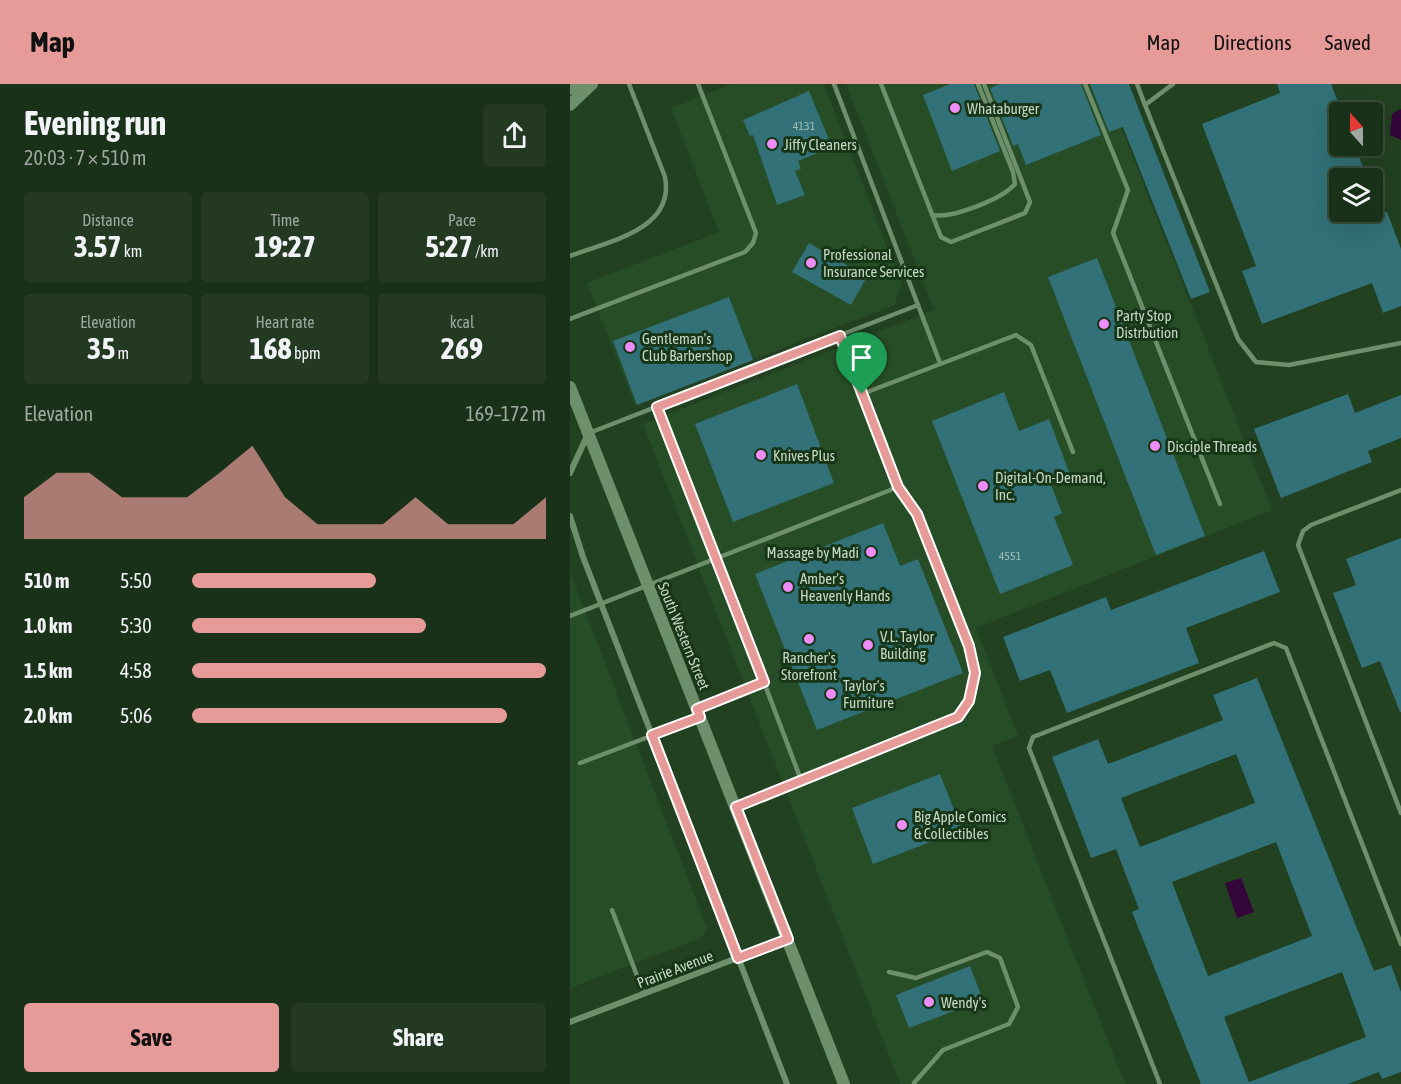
<!DOCTYPE html>
<html lang="en">
<head>
<meta charset="utf-8">
<style>
	:root { --surface:#1a3119; --page:#233922; --text:#f1f3f6; --muted:#9fa9a2; --line:#384c38; --accent:#e69b98 }
	body { margin:0; font-family:"Asap Condensed",sans-serif; background:var(--page); color:var(--text); height:100vh; display:flex; flex-direction:column; font-size:22px; white-space:nowrap }
	* { box-sizing:border-box; margin:0 }
	p { font-size:20px; color:var(--muted) }
	.icon { flex:none; width:33px; height:33px; fill:none; stroke:currentColor; stroke-width:2; stroke-linecap:round; stroke-linejoin:round }
	.map { position:relative; flex:1; overflow:hidden }
	.sheet { display:flex; flex-direction:column; background:var(--surface); width:570px }
	.sheet>* { flex:none }
	.needle { width:39px; rotate:339deg }
	.tools { position:absolute; left:759px; top:18px; display:grid; gap:12px }
	.tools a { display:grid; place-items:center; width:54px; height:54px; border-radius:6px; background:var(--surface); box-shadow:0 6px 24px #0002,0 0 0 2px var(--line); font-size:30px }
	.pin { position:absolute; display:grid; place-items:center; width:51px; height:51px; color:#fff; margin:-62px -26px; border-radius:50% 50% 50% 0; rotate:-45deg; box-shadow:0 0 6px #0007 }
	.pin .icon { rotate:45deg }
	.round { display:grid; place-items:center; flex:none; width:63px; height:63px; border-radius:6px; background:var(--page) }
	.overview { display:flex; align-items:center; justify-content:space-between; height:102px; padding:0 24px }
	h1 { font-size:33px; font-weight:700; line-height:45px }
	.stats { display:grid; grid-template-columns:repeat(3,1fr); gap:9px; height:102px; padding:6px 24px }
	.stats div { display:grid; align-content:center; border-radius:6px; background:var(--page); text-align:center }
	.stats b { font-size:30px; font-weight:700 }
	.stats small { font-size:16px; font-weight:400 }
	.stats p { font-size:16px }
	.chart { height:168px; padding:12px 24px }
	.chart p { display:flex; justify-content:space-between }
	.chart svg { width:100%; height:108px; margin-top:6px; fill:var(--accent); opacity:.7 }
	.cta { display:flex; gap:12px; margin-top:auto; padding:12px 24px }
	.cta a { flex:1; height:69px; border-radius:6px; background:var(--accent); color:#111; font-size:24px; font-weight:700; line-height:69px; text-align:center }
	.cta a+a { background:var(--page); color:var(--text) }
	ul { padding:0 24px; list-style:none; font-size:20px }
	li { display:grid; grid-template-columns:96px 72px 1fr; align-items:center; height:45px }
	li i { height:15px; border-radius:8px; background:var(--accent) }
	header { display:flex; align-items:center; gap:36px; box-sizing:border-box; height:84px; padding:0 30px; background:var(--accent); color:#111 }
	header strong { font-size:28px }
	nav { display:flex; gap:33px; margin-inline-start:auto; font-size:21px }
	main { display:flex; flex:1; min-height:0 }
	.map>svg:first-child { display:block }
	.built { fill:#274d27 }
	.water { fill:#340539 }
	.building { fill:#317177; fill-rule:evenodd }
	.lines { fill:none; stroke-linecap:round; stroke-linejoin:round }
	.lane { stroke:#6d8f6b; stroke-width:4.5 }
	.street { stroke:#6d8f6b; stroke-width:6 }
	.secondary { stroke:#6d8f6b; stroke-width:12 }
	.route-casing { stroke:#fff; stroke-width:12 }
	.route { stroke:#e69b98; stroke-width:8 }
	.poi-dot { fill:#ee8cf8; stroke:#173617; stroke-width:2 }
	.labels { text-anchor:middle; dominant-baseline:central; stroke-width:6; stroke-linejoin:round; paint-order:stroke }
	.number-label { font-size:12px; fill:#a1beb2 }
	.poi-label { font-size:15px; fill:#c6d8c5; stroke:#173617; text-anchor:start }
	.street-label { font-size:15px; fill:#c6d8c5; stroke:#173617 }
</style>
</head>
<body>
<header>
<strong>Map</strong>
<nav><a>Map</a><a>Directions</a><a>Saved</a></nav>
</header>
<main>
<section class="sheet">
<div class="overview"><div><h1>Evening run</h1><p>20:03 · 7 × 510 m</p></div><a class="round"><svg class="icon" aria-label="share" viewBox="0 0 24 24"><path d="M12 15V3M7 8l5-5 5 5M5 13v7h14v-7"/></svg></a></div>
<div class="stats">
<div><p>Distance</p><b>3.57<small> km</small></b></div>
<div><p>Time</p><b>19:27</b></div>
<div><p>Pace</p><b>5:27<small> /km</small></b></div>
</div>
<div class="stats">
<div><p>Elevation</p><b>35<small> m</small></b></div>
<div><p>Heart rate</p><b>168<small> bpm</small></b></div>
<div><p>kcal</p><b>269</b></div>
</div>
<div class="chart"><p><span>Elevation</span>169–172 m</p>
<svg viewBox="0 0 160 44" preserveAspectRatio="none"><path d="M0 44V27L10 17L20 17L30 27L40 27L50 27L60 17L70 6L80 27L90 38L100 38L110 38L120 27L130 38L140 38L150 38L160 27V44z"/></svg>
</div>
<ul>
<li><b>510 m</b>5:50<i style="width:52%"></i></li>
<li><b>1.0 km</b>5:30<i style="width:66%"></i></li>
<li><b>1.5 km</b>4:58<i style="width:100%"></i></li>
<li><b>2.0 km</b>5:06<i style="width:89%"></i></li>
</ul>
<div class="cta"><a>Save</a><a>Share</a></div>
</section>
<div class="map">
<svg width="831" height="1000" viewBox="0 0 831 1000">
	<rect width="100%" height="100%" fill="#224121"/>
	<g class="built">
		<path d="M 162,0 L 254,0 L 332,201 L 324,221 L 65,321 L 17,199 L 149,148 L 101,24 Z"/>
		<path d="M 276,0 L 534,0 L 702,426 L 406,544 L 448,652 L 422,662 L 555,1000 L 330,1000 L 73,340 L 364,226 Z"/>
		<path d="M 0,488 L 137,844 L 131,854 L 0,904 Z"/>
	</g>
	<g class="water">
		<path d="M 831,25 L 831,56 L 820,51 L 822,30 Z"/>
		<path d="M 671,794 L 684,828 L 667,834 L 655,799 Z"/>
	</g>
	<g class="building">
		<path d="M 380,0 L 404,0 L 430,67 L 382,87 L 353,11 Z"/>
		<path d="M 429,0 L 511,0 L 531,51 L 456,81 L 448,60 L 443,62 L 420,4 Z"/>
		<path d="M 520,0 L 559,0 L 640,208 L 621,215 L 553,43 L 539,48 Z"/>
		<path d="M 707,0 L 761,0 L 772,28 L 770,28 L 770,62 L 785,62 L 797,94 L 770,94 L 770,128 L 802,128 L 802,109 L 810,128 L 817,128 L 831,165 L 831,222 L 813,229 L 802,199 L 692,240 L 672,187 L 686,182 L 632,40 L 710,9 Z"/>
		<path d="M 239,7 L 262,63 L 228,77 L 231,85 L 225,87 L 235,111 L 207,121 L 183,51 L 180,52 L 173,36 Z"/>
		<path d="M 239,159 L 297,193 L 281,221 L 222,188 Z"/>
		<path d="M 527,174 L 635,452 L 586,471 L 478,193 Z"/>
		<path d="M 159,213 L 183,276 L 67,321 L 43,257 Z"/>
		<path d="M 227,300 L 264,399 L 163,438 L 125,340 Z"/>
		<path d="M 434,308 L 449,347 L 479,335 L 501,393 L 481,401 L 492,429 L 484,433 L 503,481 L 430,510 L 362,337 Z"/>
		<path d="M 778,310 L 785,329 L 831,311 L 831,354 L 798,367 L 802,378 L 711,414 L 684,345 Z"/>
		<path d="M 313,439 L 330,482 L 348,475 L 393,589 L 247,646 L 185,490 Z"/>
		<path d="M 831,454 L 831,628 L 830,628 L 810,577 L 792,584 L 763,509 L 786,501 L 776,475 Z"/>
		<path d="M 694,467 L 710,508 L 616,544 L 629,579 L 497,629 L 480,586 L 450,597 L 433,553 L 536,513 L 541,526 Z"/>
		<path d="M 687,594 L 804,887 L 821,881 L 831,908 L 831,988 L 812,995 L 809,988 L 778,1000 L 631,1000 L 562,828 L 569,825 L 546,765 L 521,774 L 482,673 L 528,655 L 538,680 L 653,636 L 643,611 ZM 666,670 L 685,719 L 570,763 L 551,714 ZM 706,758 L 742,852 L 638,892 L 602,798 ZM 772,888 L 796,953 L 679,998 L 654,933 Z"/>
		<path d="M 370,690 L 392,746 L 303,780 L 282,724 Z"/>
		<path d="M 400,882 L 413,916 L 339,944 L 326,911 Z"/>
	</g>
	<g class="lines">
		<g class="lane">
			<path d="M 311,0 L 371,153 L 381,158 L 455,129 L 460,118 L 414,0"/>
			<path d="M 515,0 L 558,106 L 543,149 L 650,420"/>
			<path d="M 567,0 L 575,21"/>
			<path d="M 603,0 L 575,21 L 668,255 L 686,278 L 719,281 L 831,259"/>
			<path d="M 362,131 C 382,135 432,115 445,100 L 443,88 L 408,0"/>
			<path d="M 0,172 C 39,157 105,146 95,93 L 59,0"/>
			<path d="M 348,221 L 370,279"/>
			<path d="M 0,235 L 175,168 L 183,159 L 186,149 L 128,0"/>
			<path d="M 270,252 L 328,403"/>
			<path d="M 292,310 L 446,251 L 461,261 L 503,368"/>
			<path d="M 87,323 L 147,474 L 231,696 L 166,723"/>
			<path d="M 19,349 L 348,221 L 264,0"/>
			<path d="M 831,406 L 741,441 L 733,447 L 728,461 L 831,729"/>
			<path d="M 0,532 L 328,403 L 347,430 L 399,562 L 405,589 L 399,617 L 388,633 L 231,696"/>
			<path d="M 127,625 L 194,598"/>
			<path d="M 10,679 L 128,634"/>
			<path d="M 42,826 L 74,910"/>
			<path d="M 319,888 L 346,894 L 417,868 L 430,874 L 448,923 L 439,940 L 373,966 L 344,999"/>
			<path d="M 590,1000 L 459,664 L 463,653 L 704,559 L 716,564 L 831,860"/>
		</g>
		<g class="street">
			<path d="M 0,389 L 18,350"/>
			<path d="M 0,432 L 13,473 L 217,1000"/>
			<path d="M 0,938 L 217,855"/>
		</g>
		<g class="secondary">
			<path d="M 0,5 L 13,0"/>
			<path d="M 0,21 L 22,0"/>
			<path d="M 0,303 L 274,1000"/>
		</g>
	</g>
	<g class="lines">
		<g class="route-casing">
			<path id="route" d="M 270,252 L 328,403 L 347,430 L 399,562 L 405,589 L 399,617 L 388,633 L 166,723 L 218,855 L 168,874 L 82,651 L 130,633 L 127,625 L 194,598 L 87,323 Z"/>
		</g>
		<use href="#route" class="route"/>
	</g>
	<g class="poi-dot">
		<circle cx="385" cy="24" r="6"/>
		<circle cx="202" cy="60" r="6"/>
		<circle cx="241" cy="179" r="6"/>
		<circle cx="534" cy="240" r="6"/>
		<circle cx="60" cy="263" r="6"/>
		<circle cx="585" cy="362" r="6"/>
		<circle cx="191" cy="371" r="6"/>
		<circle cx="413" cy="402" r="6"/>
		<circle cx="301" cy="468" r="6"/>
		<circle cx="218" cy="503" r="6"/>
		<circle cx="239" cy="555" r="6"/>
		<circle cx="298" cy="561" r="6"/>
		<circle cx="261" cy="610" r="6"/>
		<circle cx="332" cy="741" r="6"/>
		<circle cx="359" cy="918" r="6"/>
	</g>
	<g class="labels">
		<g class="number-label">
			<text x="234" y="42">4131</text>
			<text x="440" y="472">4551</text>
		</g>
		<g class="poi-label">
			<text x="397" y="24">Whataburger</text>
			<text x="214" y="60">Jiffy Cleaners</text>
			<text x="253" y="170">Professional<tspan x="253" dy="17">Insurance Services</tspan></text>
			<text x="546" y="231">Party Stop<tspan x="546" dy="17">Distrbution</tspan></text>
			<text x="72" y="254">Gentleman's<tspan x="72" dy="17">Club Barbershop</tspan></text>
			<text x="597" y="362">Disciple Threads</text>
			<text x="203" y="371">Knives Plus</text>
			<text x="425" y="393">Digital-On-Demand,<tspan x="425" dy="17">Inc.</tspan></text>
			<text x="289" y="468" text-anchor="end">Massage by Madi</text>
			<text x="230" y="494">Amber's<tspan x="230" dy="17">Heavenly Hands</tspan></text>
			<text x="310" y="552">V.L. Taylor<tspan x="310" dy="17">Building</tspan></text>
			<text x="239" y="573" text-anchor="middle">Rancher's<tspan x="239" dy="17">Storefront</tspan></text>
			<text x="273" y="601">Taylor's<tspan x="273" dy="17">Furniture</tspan></text>
			<text x="344" y="732">Big Apple Comics<tspan x="344" dy="17">&amp; Collectibles</tspan></text>
			<text x="371" y="918">Wendy's</text>
		</g>
		<g class="street-label">
			<text transform="translate(114 552) rotate(68)">South Western Street</text>
			<text transform="translate(105 885) rotate(-21)">Prairie Avenue</text>
		</g>
	</g>
</svg>
<div class="tools">
<a><svg class="needle" viewBox="-14 -14 28 28"><path d="M0-13l5 13h-10z" fill="#e53935"/><path d="M0 13l5-13h-10z" fill="#9fa9a2"/></svg></a>
<a><svg class="icon" aria-label="layers" viewBox="0 0 24 24"><path d="M12 4l9 5-9 5-9-5zM3 14l9 5 9-5"/></svg></a>
</div>
<div class="pin" style="left:292px;top:310px;background:#1e9e55"><svg class="icon" aria-label="arrive" viewBox="0 0 24 24"><path d="M6 21V4h12l-3 4 3 4H6"/></svg></div>
</div>
</main>
</body>
</html>
